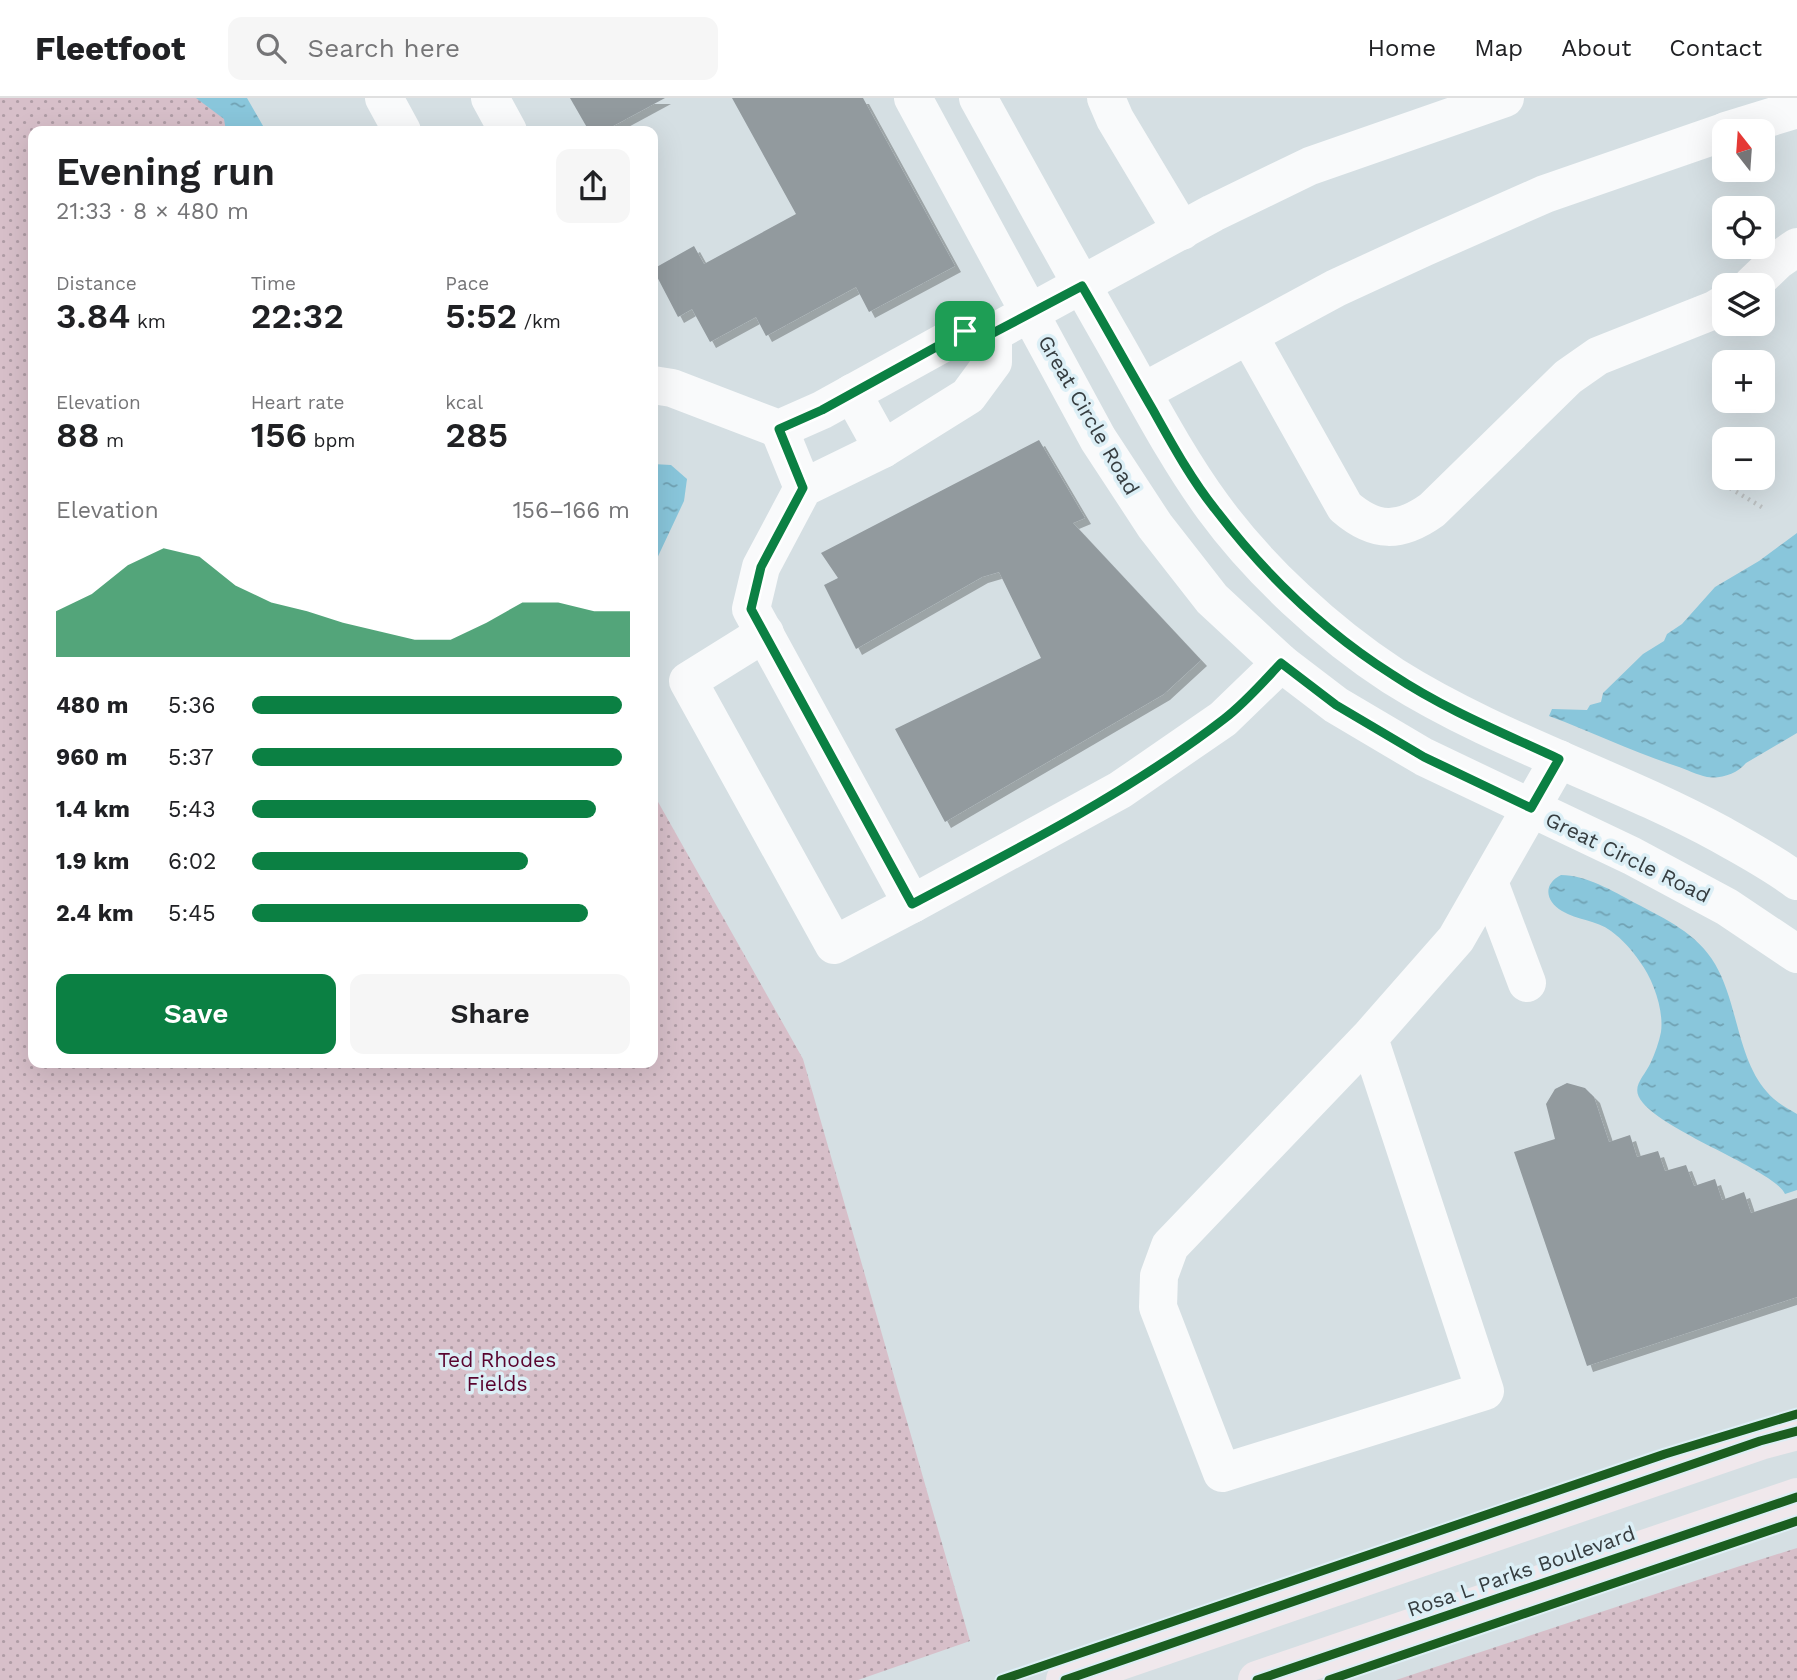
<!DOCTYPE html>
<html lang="en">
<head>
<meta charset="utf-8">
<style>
	:root { --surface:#fff; --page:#f6f6f6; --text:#202124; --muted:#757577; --line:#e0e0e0; --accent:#0b8043 }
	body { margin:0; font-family:"Work Sans",sans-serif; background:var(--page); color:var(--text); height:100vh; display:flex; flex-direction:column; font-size:26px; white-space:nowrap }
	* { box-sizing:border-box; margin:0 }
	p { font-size:23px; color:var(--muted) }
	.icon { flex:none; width:38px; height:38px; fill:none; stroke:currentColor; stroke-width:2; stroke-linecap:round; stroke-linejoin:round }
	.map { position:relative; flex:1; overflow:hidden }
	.side { position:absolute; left:28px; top:28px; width:630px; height:942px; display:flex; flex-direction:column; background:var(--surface); border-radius:14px; box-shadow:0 7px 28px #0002 }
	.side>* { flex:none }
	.needle { width:46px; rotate:343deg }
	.fabs { position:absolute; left:1712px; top:21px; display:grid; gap:14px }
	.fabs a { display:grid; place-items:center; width:63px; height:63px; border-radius:14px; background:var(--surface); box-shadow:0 7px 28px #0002; font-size:35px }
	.pin { position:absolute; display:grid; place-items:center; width:60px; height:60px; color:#fff; margin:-30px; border-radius:14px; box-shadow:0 4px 10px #0006 }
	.round { display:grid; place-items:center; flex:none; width:74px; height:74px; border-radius:14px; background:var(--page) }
	.overview { display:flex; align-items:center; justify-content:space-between; height:119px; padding:0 28px }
	h1 { font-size:38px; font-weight:600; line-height:52px }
	.stats { display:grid; grid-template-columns:repeat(3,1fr); gap:10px; height:119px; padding:7px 28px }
	.stats div { display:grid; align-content:center }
	.stats b { font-size:35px; font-weight:600 }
	.stats small { font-size:19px; font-weight:400 }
	.stats p { font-size:19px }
	.chart { height:196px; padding:14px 28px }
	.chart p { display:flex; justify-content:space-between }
	.chart svg { width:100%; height:126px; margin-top:7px; fill:var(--accent); opacity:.7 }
	.cta { display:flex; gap:14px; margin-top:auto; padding:14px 28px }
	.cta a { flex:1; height:80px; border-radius:14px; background:var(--accent); color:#fff; font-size:28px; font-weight:600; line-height:80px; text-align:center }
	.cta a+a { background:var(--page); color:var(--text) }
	ul { padding:0 28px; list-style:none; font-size:23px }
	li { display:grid; grid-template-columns:112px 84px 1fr; align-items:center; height:52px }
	li i { height:18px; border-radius:9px; background:var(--accent) }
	header { display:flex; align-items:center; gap:42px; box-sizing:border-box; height:98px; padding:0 35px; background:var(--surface); border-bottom:2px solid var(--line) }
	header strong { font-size:33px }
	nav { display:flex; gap:38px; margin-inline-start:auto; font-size:24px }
	.search { width:490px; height:63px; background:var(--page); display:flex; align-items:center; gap:18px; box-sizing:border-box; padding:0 24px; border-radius:14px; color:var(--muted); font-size:26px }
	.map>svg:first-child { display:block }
	.park { fill:url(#park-dots) }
	.water { fill:url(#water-ripples) }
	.building { fill:#929a9e; filter:url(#shadow) }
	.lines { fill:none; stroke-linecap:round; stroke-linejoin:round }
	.path { stroke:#bcc0c1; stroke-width:4.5; stroke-dasharray:2 5; stroke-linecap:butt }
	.minor { stroke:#f9fafb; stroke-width:38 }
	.major { stroke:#f0e8ec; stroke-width:38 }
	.cycleway-casing { stroke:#dceff6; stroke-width:13 }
	.cycleway { stroke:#1b5e20; stroke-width:9 }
	.route-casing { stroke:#fff; stroke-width:14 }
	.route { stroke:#0b8043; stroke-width:9 }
	.labels { text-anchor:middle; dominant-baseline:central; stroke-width:7; stroke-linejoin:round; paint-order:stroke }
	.street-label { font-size:21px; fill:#363d40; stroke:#dceff6 }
	.park-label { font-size:21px; fill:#59032e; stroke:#dceff6 }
</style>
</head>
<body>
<header>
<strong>Fleetfoot</strong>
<div class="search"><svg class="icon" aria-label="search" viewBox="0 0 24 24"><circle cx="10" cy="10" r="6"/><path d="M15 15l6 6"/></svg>Search here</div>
<nav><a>Home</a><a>Map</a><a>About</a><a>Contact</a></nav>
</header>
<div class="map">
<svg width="1797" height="1582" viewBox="0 0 1797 1582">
	<defs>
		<pattern id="park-dots" width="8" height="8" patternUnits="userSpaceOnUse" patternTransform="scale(1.75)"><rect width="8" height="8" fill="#d7bfc9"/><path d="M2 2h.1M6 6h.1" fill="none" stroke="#af9ca5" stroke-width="1.8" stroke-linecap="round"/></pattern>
		<pattern id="water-ripples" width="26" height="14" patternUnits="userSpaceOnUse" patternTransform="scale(1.75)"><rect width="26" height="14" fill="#89c6db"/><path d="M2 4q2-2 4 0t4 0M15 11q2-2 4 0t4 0" fill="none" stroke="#71a2b3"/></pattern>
		<filter id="shadow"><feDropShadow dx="6" dy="6" stdDeviation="0" flood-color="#0004"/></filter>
	</defs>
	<rect width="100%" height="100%" fill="#d5dfe3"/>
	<g class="park">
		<path d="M 0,0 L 230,0 L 247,33 L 33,33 L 33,964 L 653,964 L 653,695 L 803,961 L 970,1543 L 858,1582 L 0,1582 Z"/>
		<path d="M 1797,1450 L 1797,1582 L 1396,1582 L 1740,1468 Z"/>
	</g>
	<g class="water">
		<path d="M 196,0 L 247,0 L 266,33 L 226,33 L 224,21 Z"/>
		<path d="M 653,366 L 671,367 L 687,381 L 684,403 L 653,469 Z"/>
		<path d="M 1797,435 L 1797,635 L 1746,665 C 1737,676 1721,681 1707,679 C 1697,677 1686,671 1676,668 C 1633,654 1592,634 1549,618 L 1552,611 L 1587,612 L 1590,607 L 1601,604 L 1603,595 L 1643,556 L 1664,543 L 1667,536 L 1682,526 L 1715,489 L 1759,463 Z"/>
		<path d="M 1561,777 C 1586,777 1613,793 1635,805 C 1664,820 1698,836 1715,866 C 1738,905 1737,960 1767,994 C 1775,1004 1787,1010 1797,1016 L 1797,1092 L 1785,1096 C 1774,1072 1669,1036 1643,1005 C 1629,989 1644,980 1651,964 C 1655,955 1659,944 1661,934 C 1664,912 1653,881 1640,864 C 1632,852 1622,841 1611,833 C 1596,822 1577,822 1562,813 C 1545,803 1543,786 1561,777 Z"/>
	</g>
	<g class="building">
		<path d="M 570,0 L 665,0 L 604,33 L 589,33 Z"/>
		<path d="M 732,0 L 863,0 L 955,168 L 869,214 L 856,189 L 766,238 L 756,219 L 710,244 L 692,211 L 678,219 L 653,171 L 694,148 L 704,166 L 796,116 Z"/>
		<path d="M 1039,342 L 1085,420 L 1073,425 L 1201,562 L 1164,596 L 945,724 L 895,631 L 1041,560 L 999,474 L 982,479 L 856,551 L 824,487 L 838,480 L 821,455 Z"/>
		<path d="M 1567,985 L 1585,990 L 1594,999 L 1609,1044 L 1630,1037 L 1637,1059 L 1658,1053 L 1665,1073 L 1686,1067 L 1694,1088 L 1715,1081 L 1722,1102 L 1744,1094 L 1751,1115 L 1797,1100 L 1797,1199 L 1587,1268 L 1514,1054 L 1555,1041 L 1546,1006 L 1555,991 Z"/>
	</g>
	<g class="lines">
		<path class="path" d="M 1718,383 L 1765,411"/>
		<g class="minor">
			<path d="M 384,0 L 402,33"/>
			<path d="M 490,0 L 508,33"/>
			<path d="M 913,0 L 1098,341 L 1155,428 L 1212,501 L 1281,565 L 1336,607 L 1424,659 L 1632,758 L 1727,809 L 1797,856"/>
			<path d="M 978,0 C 1023,81 1067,162 1113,242 C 1145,298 1175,357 1213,409 C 1259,472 1327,535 1393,578 C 1496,643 1615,679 1722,737 C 1748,752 1773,765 1797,783"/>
			<path d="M 1106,0 L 1115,21 L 1182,133"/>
			<path d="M 1726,33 L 1797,11"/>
			<path d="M 1752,187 L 1777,163 L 1797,149"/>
			<path d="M 993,235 L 993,264 L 968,298 L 883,351 L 803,390 L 761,469 L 751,511 L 912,806 L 1120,692 L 1223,621 L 1281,565"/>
			<path d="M 1249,238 L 1345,409 C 1375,435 1400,435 1432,412 L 1568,279 L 1598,258 L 1714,212 L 1724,206"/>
			<path d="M 653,287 L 672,290 L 779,331 L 822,312 L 965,233 L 993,235 L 1213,115 L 1310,68 L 1505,0"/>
			<path d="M 1143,294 L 1336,190 L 1425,149 L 1545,96 L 1724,34"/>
			<path d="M 852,295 L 883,351"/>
			<path d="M 779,331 L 803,390"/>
			<path d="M 765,535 L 688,583 L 834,847 L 912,806"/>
			<path d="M 1489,784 L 1527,885"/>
			<path d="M 1369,940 L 1485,1293 L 1222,1375 L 1158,1209 L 1159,1178 L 1170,1148 L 1369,940 L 1456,841 L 1559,661"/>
		</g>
		<g class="major">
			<path d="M 1065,1582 L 1760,1343 L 1797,1333"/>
			<path d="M 1257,1582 L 1797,1399"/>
		</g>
		<g class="cycleway-casing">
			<g id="cycleway">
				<path d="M 1001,1582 L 1665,1356 L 1797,1316"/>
				<path d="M 1065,1582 L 1760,1343 L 1797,1333"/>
				<path d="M 1257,1582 L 1797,1399"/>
				<path d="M 1329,1582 L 1797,1423"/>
			</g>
		</g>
		<use href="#cycleway" class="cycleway"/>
	</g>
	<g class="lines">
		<g class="route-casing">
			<path id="route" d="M 1082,188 C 1106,229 1129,271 1153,312 C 1172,346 1191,381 1215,411 C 1264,475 1325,534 1393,577 C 1444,611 1503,635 1559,661 L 1531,710 L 1424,659 L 1336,607 L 1281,565 C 1263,584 1245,605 1224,621 C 1131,693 1016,752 912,806 L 751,511 L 761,469 L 803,390 L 779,331 L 822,312 L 965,233 L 993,235 Z"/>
		</g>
		<use href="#route" class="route"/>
	</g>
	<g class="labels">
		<g class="street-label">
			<text transform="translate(1089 317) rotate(60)">Great Circle Road</text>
			<text transform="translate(1628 759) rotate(26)">Great Circle Road</text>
			<text transform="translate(1521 1473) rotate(-19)">Rosa L Parks Boulevard</text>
		</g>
		<g class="park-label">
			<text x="497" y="1261">Ted Rhodes<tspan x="497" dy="24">Fields</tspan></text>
		</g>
	</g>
</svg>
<div class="fabs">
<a><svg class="needle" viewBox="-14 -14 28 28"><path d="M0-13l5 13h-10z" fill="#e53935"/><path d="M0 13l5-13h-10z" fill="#757577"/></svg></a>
<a><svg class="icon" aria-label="locate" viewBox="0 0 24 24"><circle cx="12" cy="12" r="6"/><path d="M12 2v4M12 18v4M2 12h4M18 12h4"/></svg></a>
<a><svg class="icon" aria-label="layers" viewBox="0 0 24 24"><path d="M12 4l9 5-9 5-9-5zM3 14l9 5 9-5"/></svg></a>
<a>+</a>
<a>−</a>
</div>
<div class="pin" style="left:965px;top:233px;background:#1e9e55"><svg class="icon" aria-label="arrive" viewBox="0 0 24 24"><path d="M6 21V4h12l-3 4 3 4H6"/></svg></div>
<section class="side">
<div class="overview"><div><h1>Evening run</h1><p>21:33 · 8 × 480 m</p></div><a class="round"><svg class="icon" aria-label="share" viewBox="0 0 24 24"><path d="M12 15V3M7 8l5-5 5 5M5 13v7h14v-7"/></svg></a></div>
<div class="stats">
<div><p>Distance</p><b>3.84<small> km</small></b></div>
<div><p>Time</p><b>22:32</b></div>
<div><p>Pace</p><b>5:52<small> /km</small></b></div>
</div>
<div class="stats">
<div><p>Elevation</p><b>88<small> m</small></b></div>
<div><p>Heart rate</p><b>156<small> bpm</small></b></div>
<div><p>kcal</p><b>285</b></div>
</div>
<div class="chart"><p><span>Elevation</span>156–166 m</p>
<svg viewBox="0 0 160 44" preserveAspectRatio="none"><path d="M0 44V28L10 22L20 12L30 6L40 9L50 19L60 25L70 28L80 32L90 35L100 38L110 38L120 32L130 25L140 25L150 28L160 28V44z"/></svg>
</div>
<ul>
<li><b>480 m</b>5:36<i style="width:98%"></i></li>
<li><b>960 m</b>5:37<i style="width:98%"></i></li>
<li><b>1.4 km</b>5:43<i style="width:91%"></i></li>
<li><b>1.9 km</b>6:02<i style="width:73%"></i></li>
<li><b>2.4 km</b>5:45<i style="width:89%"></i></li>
</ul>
<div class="cta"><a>Save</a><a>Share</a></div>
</section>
</div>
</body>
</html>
